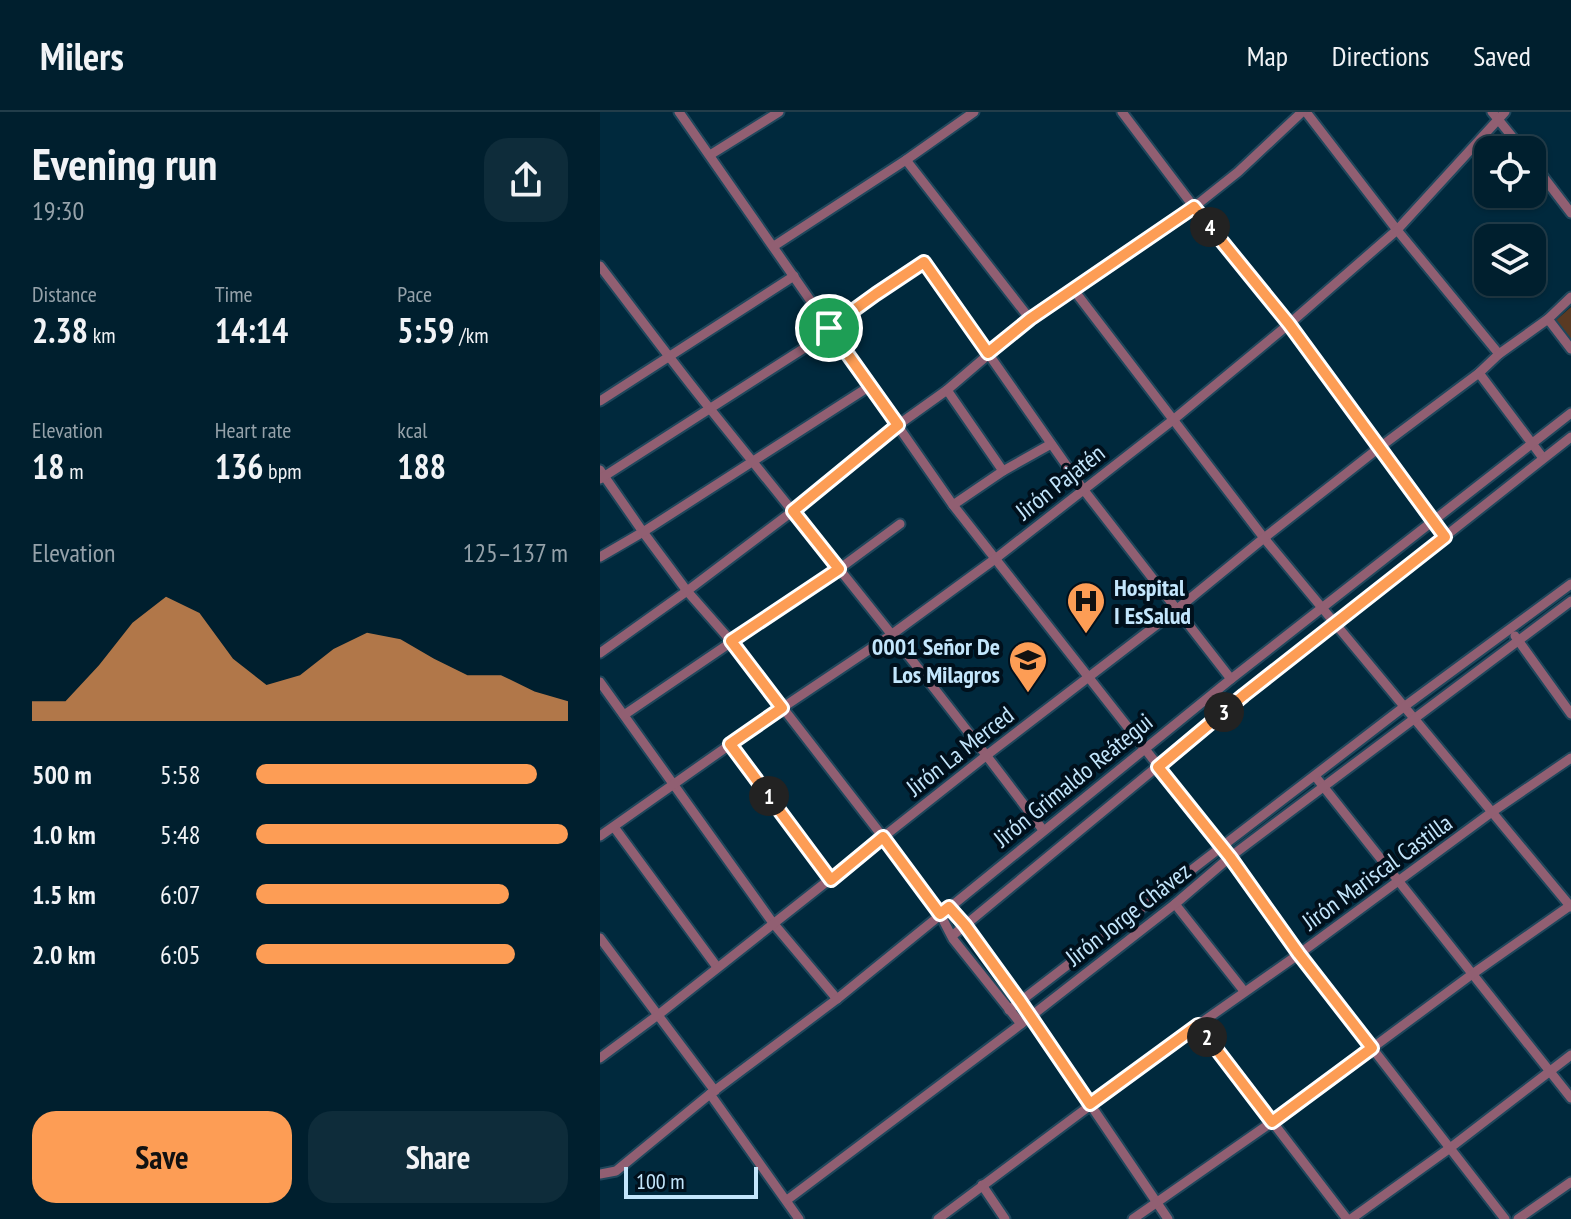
<!DOCTYPE html>
<html lang="en">
<head>
<meta charset="utf-8">
<style>
	:root { --surface:#001f2e; --page:#0e2c3a; --text:#f1f3f6; --muted:#95a2aa; --line:#223d4a; --accent:#fd9d55 }
	body { margin:0; font-family:"PT Sans Narrow",sans-serif; background:var(--page); color:var(--text); height:100vh; display:flex; flex-direction:column; font-size:30px; white-space:nowrap }
	* { box-sizing:border-box; margin:0 }
	p { font-size:26px; color:var(--muted) }
	.icon { flex:none; width:44px; height:44px; fill:none; stroke:currentColor; stroke-width:2; stroke-linecap:round; stroke-linejoin:round }
	.map { position:relative; flex:1; overflow:hidden }
	.details { display:flex; flex-direction:column; background:var(--surface); width:600px }
	.details>* { flex:none }
	.fabs { position:absolute; left:874px; top:24px; display:grid; gap:16px }
	.fabs a { display:grid; place-items:center; width:72px; height:72px; border-radius:16px; background:var(--surface); box-shadow:0 2px 6px #0004,0 0 0 2px var(--line); font-size:40px }
	.scale { position:absolute; left:24px; bottom:20px; width:134px; box-sizing:border-box; padding-left:8px; border:4px solid #c3e6fc; border-top:0; font-size:22px; line-height:28px; white-space:nowrap; color:#c3e6fc; -webkit-text-stroke:6px #00101c; paint-order:stroke }
	.pin { position:absolute; display:grid; place-items:center; width:68px; height:68px; color:#fff; margin:-34px; border:4px solid #fff; border-radius:50%; box-shadow:0 2px 8px #0007 }
	.km { position:absolute; width:40px; height:40px; margin:-20px; border-radius:50%; background:#222; color:#fff; font-size:22px; line-height:40px; text-align:center }
	.round { display:grid; place-items:center; flex:none; width:84px; height:84px; border-radius:24px; background:var(--page) }
	.head { display:flex; align-items:center; justify-content:space-between; height:136px; padding:0 32px }
	h1 { font-size:44px; font-weight:600; line-height:60px }
	.stats { display:grid; grid-template-columns:repeat(3,1fr); gap:12px; height:136px; padding:8px 32px }
	.stats div { display:grid; align-content:center }
	.stats b { font-size:34px; font-weight:600 }
	.stats small { font-size:22px; font-weight:400 }
	.stats p { font-size:22px }
	.chart { height:224px; padding:16px 32px }
	.chart p { display:flex; justify-content:space-between }
	.chart svg { width:100%; height:144px; margin-top:8px; fill:var(--accent); opacity:.7 }
	.cta { display:flex; gap:16px; margin-top:auto; padding:16px 32px }
	.cta a { flex:1; height:92px; border-radius:24px; background:var(--accent); color:#111; font-size:32px; font-weight:600; line-height:92px; text-align:center }
	.cta a+a { background:var(--page); color:var(--text) }
	ul { padding:0 32px; list-style:none; font-size:26px }
	li { display:grid; grid-template-columns:128px 96px 1fr; align-items:center; height:60px }
	li i { height:20px; border-radius:10px; background:var(--accent) }
	header { display:flex; align-items:center; gap:48px; box-sizing:border-box; height:112px; padding:0 40px; background:var(--surface); border-bottom:2px solid var(--line) }
	header strong { font-size:38px }
	nav { display:flex; gap:44px; margin-inline-start:auto; font-size:28px }
	main { display:flex; flex:1; min-height:0 }
	.map>svg:first-child { display:block }
	.green { fill:#5a3a23 }
	.lines { fill:none; stroke-linecap:round; stroke-linejoin:round }
	.street-casing { stroke:#1f475c; stroke-width:13 }
	.street { stroke:#915f72; stroke-width:9 }
	.route-casing { stroke:#fff; stroke-width:16 }
	.route { stroke:#fd9d55; stroke-width:10 }
	.labels { text-anchor:middle; dominant-baseline:central; stroke-width:8; stroke-linejoin:round; paint-order:stroke }
	.street-label { font-size:24px; fill:#c3e6fc; stroke:#00101c }
	.poi-label { font-size:24px; font-weight:bold; fill:#c3e6fc; stroke:#00101c; text-anchor:start }
</style>
</head>
<body>
<header>
<strong>Milers</strong>
<nav><a>Map</a><a>Directions</a><a>Saved</a></nav>
</header>
<main>
<section class="details">
<div class="head"><div><h1>Evening run</h1><p>19:30</p></div><a class="round"><svg class="icon" aria-label="share" viewBox="0 0 24 24"><path d="M12 15V3M7 8l5-5 5 5M5 13v7h14v-7"/></svg></a></div>
<div class="stats">
<div><p>Distance</p><b>2.38<small> km</small></b></div>
<div><p>Time</p><b>14:14</b></div>
<div><p>Pace</p><b>5:59<small> /km</small></b></div>
</div>
<div class="stats">
<div><p>Elevation</p><b>18<small> m</small></b></div>
<div><p>Heart rate</p><b>136<small> bpm</small></b></div>
<div><p>kcal</p><b>188</b></div>
</div>
<div class="chart"><p><span>Elevation</span>125–137 m</p>
<svg viewBox="0 0 160 44" preserveAspectRatio="none"><path d="M0 44V38L10 38L20 27L30 14L40 6L50 11L60 25L70 33L80 30L90 22L100 17L110 19L120 25L130 30L140 30L150 35L160 38V44z"/></svg>
</div>
<ul>
<li><b>500 m</b>5:58<i style="width:90%"></i></li>
<li><b>1.0 km</b>5:48<i style="width:100%"></i></li>
<li><b>1.5 km</b>6:07<i style="width:81%"></i></li>
<li><b>2.0 km</b>6:05<i style="width:83%"></i></li>
</ul>
<div class="cta"><a>Save</a><a>Share</a></div>
</section>
<div class="map">
<svg width="971" height="1107" viewBox="0 0 971 1107">
	<rect width="100%" height="100%" fill="#00293d"/>
	<path class="green" d="M 971,195 L 971,230 L 955,209 Z"/>
	<g class="lines">
		<g class="street-casing">
			<g id="street">
				<path d="M 79,0 L 353,393 L 630,745 L 699,842 L 905,1107"/>
				<path d="M 522,0 L 594,95 L 689,212 L 845,425"/>
				<path d="M 706,0 L 797,118 L 899,242"/>
				<path d="M 892,0 L 923,38"/>
				<path d="M 110,43 L 179,0"/>
				<path d="M 306,48 L 430,207"/>
				<path d="M 932,50 L 971,101"/>
				<path d="M 174,134 L 306,48 L 374,0"/>
				<path d="M 0,154 C 37,202 73,251 111,298 C 223,437 336,575 443,718"/>
				<path d="M 473,177 L 664,426 L 971,795"/>
				<path d="M 948,207 L 971,237"/>
				<path d="M 229,216 L 276,182 L 324,150 L 483,377 L 631,567"/>
				<path d="M 879,261 L 943,346"/>
				<path d="M 347,278 L 403,359"/>
				<path d="M 0,289 L 194,164"/>
				<path d="M 0,358 L 43,420 L 87,479 L 131,529 L 283,725 L 340,802 L 353,827 L 421,912"/>
				<path d="M 0,367 L 231,219"/>
				<path d="M 353,393 L 403,359 L 451,332"/>
				<path d="M 0,445 L 43,420 L 270,274"/>
				<path d="M 915,524 L 971,602"/>
				<path d="M 0,541 L 87,479 L 193,399 L 298,313 L 347,278 L 430,207 L 594,95 L 638,60 L 702,0"/>
				<path d="M 0,570 L 173,811 L 237,887"/>
				<path d="M 24,603 L 239,457 L 300,412"/>
				<path d="M 130,632 L 231,768"/>
				<path d="M 715,664 L 971,986"/>
				<path d="M 14,715 L 117,855"/>
				<path d="M 0,724 L 182,596 L 291,523 L 395,447 L 573,308 L 689,212 L 797,118 L 905,0"/>
				<path d="M 575,792 L 644,879"/>
				<path d="M 349,795 L 365,813 L 420,889 L 568,1107"/>
				<path d="M 352,824 L 644,583 L 971,325"/>
				<path d="M 0,826 L 115,979"/>
				<path d="M 409,898 L 805,594 L 971,472"/>
				<path d="M 598,913 L 747,1107"/>
				<path d="M 0,946 L 58,903 L 387,643 L 576,498 L 664,426 L 780,335 L 879,261 L 899,242 L 948,207 L 971,185"/>
				<path d="M 110,982 L 199,1107"/>
				<path d="M 0,1062 L 16,1059 L 110,982 L 237,887 L 631,567 L 971,301"/>
				<path d="M 382,1073 L 405,1107"/>
				<path d="M 187,1088 L 421,912 L 575,792 L 630,745 L 971,489"/>
				<path d="M 338,1107 L 598,913 L 699,842 L 892,700 L 971,646"/>
				<path d="M 533,1107 L 672,1010 L 871,863 L 971,793"/>
				<path d="M 751,1107 L 850,1036 L 971,943"/>
				<path d="M 918,1107 L 971,1070"/>
			</g>
		</g>
		<use href="#street" class="street"/>
	</g>
	<g class="lines">
		<g class="route-casing">
			<path id="route" d="M 594,95 L 689,212 L 845,425 L 644,583 L 558,655 L 630,745 L 699,842 L 772,936 L 672,1010 L 598,913 L 490,992 L 420,889 L 365,813 L 349,795 L 340,802 L 283,725 L 231,768 L 130,632 L 182,596 L 131,529 L 239,457 L 193,399 L 298,313 L 229,216 L 276,182 L 324,150 L 388,241 L 430,207 Z"/>
		</g>
		<use href="#route" class="route"/>
	</g>
	<defs>
		<g id="hospital-pin" transform="scale(2)"><path d="M0 17L-7.5 6A9.5 9.5 0 1 1 7.5 6Z" fill="#fd9d55" stroke="#00101c"/><path d="M-5-5h3v3.5h4V-5h3V5h-3V1.5h-4V5h-3Z" fill="#111"/></g>
		<g id="school-pin" transform="scale(2)"><path d="M0 17L-7.5 6A9.5 9.5 0 1 1 7.5 6Z" fill="#fd9d55" stroke="#00101c"/><path d="M0-5L7-2L0 1L-7-2ZM-4 1L0 2.5L4 1V4Q0 6-4 4Z" fill="#111"/></g>
	</defs>
	<g fill-rule="evenodd">
		<use href="#hospital-pin" x="486" y="489"/>
		<use href="#school-pin" x="428" y="548"/>
	</g>
	<g class="labels">
		<g class="street-label">
			<text transform="translate(460 370) rotate(-38)">Jirón Pajatén</text>
			<text transform="translate(360 639) rotate(-38)">Jirón La Merced</text>
			<text transform="translate(473 668) rotate(-39)">Jirón Grimaldo Reátegui</text>
			<text transform="translate(777 760) rotate(-36)">Jirón Mariscal Castilla</text>
			<text transform="translate(528 802) rotate(-38)">Jirón Jorge Chávez</text>
		</g>
		<g class="poi-label">
			<text x="514" y="475">Hospital<tspan x="514" dy="28">I EsSalud</tspan></text>
			<text x="400" y="534" text-anchor="end">0001 Señor De<tspan x="400" dy="28">Los Milagros</tspan></text>
		</g>
	</g>
</svg>
<div class="fabs">
<a><svg class="icon" aria-label="locate" viewBox="0 0 24 24"><circle cx="12" cy="12" r="6"/><path d="M12 2v4M12 18v4M2 12h4M18 12h4"/></svg></a>
<a><svg class="icon" aria-label="layers" viewBox="0 0 24 24"><path d="M12 4l9 5-9 5-9-5zM3 14l9 5 9-5"/></svg></a>
</div>
<div class="scale">100 m</div>
<div class="pin" style="left:229px;top:216px;background:#1e9e55"><svg class="icon" aria-label="arrive" viewBox="0 0 24 24"><path d="M6 21V4h12l-3 4 3 4H6"/></svg></div>
<b class="km" style="left:169px;top:684px">1</b>
<b class="km" style="left:607px;top:925px">2</b>
<b class="km" style="left:624px;top:600px">3</b>
<b class="km" style="left:610px;top:115px">4</b>
</div>
</main>
</body>
</html>
